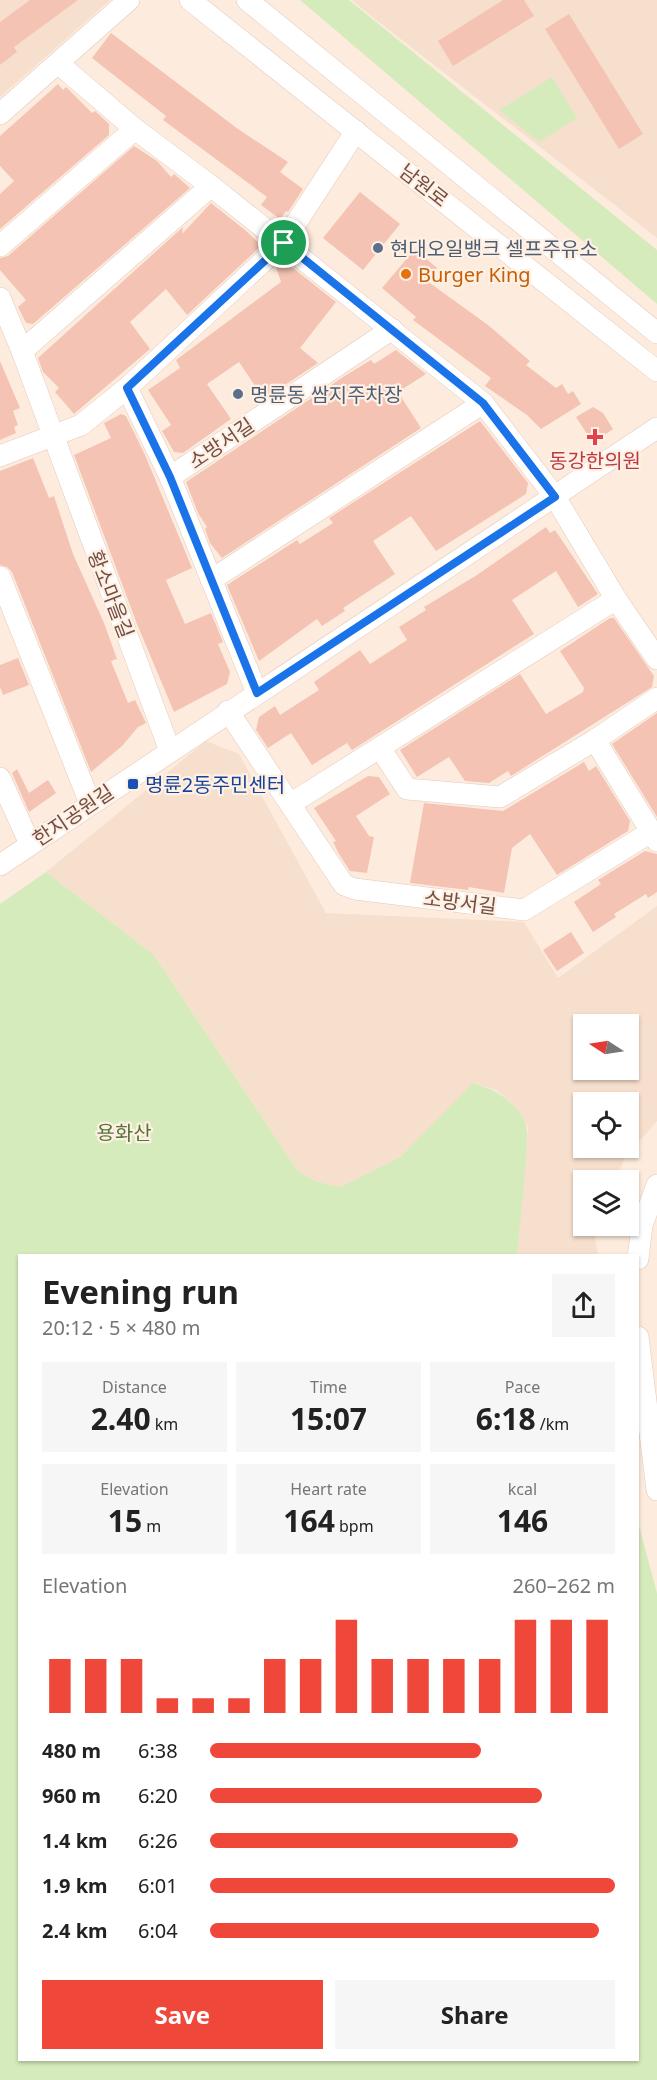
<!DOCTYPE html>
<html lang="en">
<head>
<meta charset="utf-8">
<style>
	:root { --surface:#fff; --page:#f6f6f6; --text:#222; --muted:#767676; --accent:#ef473a }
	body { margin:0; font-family:"Noto Sans","Noto Sans KR",sans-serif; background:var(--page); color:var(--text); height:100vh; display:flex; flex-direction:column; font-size:22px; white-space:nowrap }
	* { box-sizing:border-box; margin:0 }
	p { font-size:20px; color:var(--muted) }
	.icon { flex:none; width:33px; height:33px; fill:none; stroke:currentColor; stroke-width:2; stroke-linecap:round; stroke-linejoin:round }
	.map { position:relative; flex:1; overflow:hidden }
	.panel { position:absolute; left:18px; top:1254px; width:621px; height:807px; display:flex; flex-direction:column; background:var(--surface); border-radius:0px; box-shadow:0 2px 4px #0004 }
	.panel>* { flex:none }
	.needle { width:39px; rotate:282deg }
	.buttons { position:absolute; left:573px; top:1014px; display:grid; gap:12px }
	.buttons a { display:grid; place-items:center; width:66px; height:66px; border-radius:0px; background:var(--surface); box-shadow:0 2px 4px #0004; font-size:30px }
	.pin { position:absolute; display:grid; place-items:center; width:51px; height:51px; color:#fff; margin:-26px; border:3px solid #fff; border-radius:50%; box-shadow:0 2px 6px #0007 }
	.round { display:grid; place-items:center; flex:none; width:63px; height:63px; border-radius:0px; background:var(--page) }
	.summary { display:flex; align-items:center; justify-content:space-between; height:102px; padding:0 24px }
	h1 { font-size:33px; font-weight:700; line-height:45px }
	.stats { display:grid; grid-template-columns:repeat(3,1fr); gap:9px; height:102px; padding:6px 24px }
	.stats div { display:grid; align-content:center; border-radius:0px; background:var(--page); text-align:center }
	.stats b { font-size:30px; font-weight:700 }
	.stats small { font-size:16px; font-weight:400 }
	.stats p { font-size:16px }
	.chart { height:168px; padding:12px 24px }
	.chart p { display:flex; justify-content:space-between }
	.chart svg { width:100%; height:108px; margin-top:6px; stroke:var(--accent); stroke-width:6 }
	.action { display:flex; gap:12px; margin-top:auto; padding:12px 24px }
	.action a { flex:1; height:69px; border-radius:0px; background:var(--accent); color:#fff; font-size:24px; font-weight:700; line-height:69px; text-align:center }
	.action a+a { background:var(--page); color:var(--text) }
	ul { padding:0 24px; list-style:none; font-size:20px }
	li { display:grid; grid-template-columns:96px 72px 1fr; align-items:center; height:45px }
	li i { height:15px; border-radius:8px; background:var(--accent) }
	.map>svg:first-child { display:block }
	.residential { fill:#f7dfce; fill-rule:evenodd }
	.green { fill:#d6ebbb }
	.building { fill:#f4c3b3 }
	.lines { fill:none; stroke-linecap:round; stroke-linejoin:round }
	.minor-casing { stroke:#e3c8bc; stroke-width:22 }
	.minor { stroke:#fff; stroke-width:21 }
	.route-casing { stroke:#fff; stroke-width:12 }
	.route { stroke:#1a73e8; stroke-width:8 }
	.service-dot { fill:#5c6f8a; stroke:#fff0e4; stroke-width:2 }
	.food-dot { fill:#e8710a; stroke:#fff0e4; stroke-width:2 }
	.health-dot { fill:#e0444e; stroke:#fff0e4; stroke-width:2 }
	.transit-dot { fill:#1a4fb4; stroke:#fff0e4; stroke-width:2 }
	.labels { text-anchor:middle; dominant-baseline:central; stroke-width:4.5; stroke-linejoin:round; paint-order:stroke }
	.street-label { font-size:20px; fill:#734e45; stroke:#fff0e4 }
	.service-label { font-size:20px; fill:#4e5e75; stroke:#fff0e4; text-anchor:start }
	.food-label { font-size:20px; fill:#c56008; stroke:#fff0e4; text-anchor:start }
	.health-label { font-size:20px; fill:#be3a42; stroke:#fff0e4 }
	.transit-label { font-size:20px; fill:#164399; stroke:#fff0e4; text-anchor:start }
	.park-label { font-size:20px; fill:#54743a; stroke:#fff0e4 }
</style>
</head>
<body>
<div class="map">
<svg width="657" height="2080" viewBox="0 0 657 2080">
	<rect width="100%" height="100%" fill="#fdecdd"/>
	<g class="residential">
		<path d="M 0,0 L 110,0 L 0,97 Z"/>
		<path d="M 352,0 L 657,0 L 657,238 L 371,16 Z"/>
		<path d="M 206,741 L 239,754 L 326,913 L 524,922 L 558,978 L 657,906 L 657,1121 L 625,1158 L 615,1180 L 584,1180 L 584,1226 L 599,1226 L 595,1237 L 598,1255 L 517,1255 L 528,1127 L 510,1101 L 496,1090 L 474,1083 L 400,1157 L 340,1187 L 315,1181 L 297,1170 L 154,955 L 46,872 ZM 584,1024 L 628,1024 L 628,1070 L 584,1070 ZM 584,1102 L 628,1102 L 628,1148 L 584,1148 Z"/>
	</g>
	<g class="green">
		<path d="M 300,0 L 349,0 L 657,250 L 657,304 Z"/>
		<path d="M 552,77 L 577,118 L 539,142 L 499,110 Z"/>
		<path d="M 46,872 L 154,955 L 297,1170 L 315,1181 L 340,1187 L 400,1157 L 473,1083 C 497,1090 515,1100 526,1125 C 530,1133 519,1238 517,1255 L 20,1256 L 20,2060 L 638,2060 L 638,1522 L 657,1593 L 657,2080 L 0,2080 L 0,904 Z"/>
	</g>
	<g class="building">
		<path d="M 30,0 L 78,0 L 14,47 L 17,52 L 0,65 L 0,22 Z"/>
		<path d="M 503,0 L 524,0 L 534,16 L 453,66 L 438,41 Z"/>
		<path d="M 569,14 L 643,134 L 619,149 L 545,29 Z"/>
		<path d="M 111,33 L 238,129 L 288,162 L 280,172 L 303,189 L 288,212 L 286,211 L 280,219 L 261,205 L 267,197 L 163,120 L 166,116 L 92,58 Z"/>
		<path d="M 58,84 L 63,90 L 66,87 L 92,113 L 95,111 L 109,124 L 109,135 L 0,229 L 0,194 L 14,181 L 0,166 L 0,136 Z"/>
		<path d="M 134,146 L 157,161 L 171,177 L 174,174 L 190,188 L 33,324 L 26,323 L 18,307 L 26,300 L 0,270 L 0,258 L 8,256 Z"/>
		<path d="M 360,192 L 400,224 L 363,270 L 323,238 Z"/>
		<path d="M 211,203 L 245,230 L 260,244 L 260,247 L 187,315 L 166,289 L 130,322 L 150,349 L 74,414 L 55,392 L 59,388 L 43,372 L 38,358 L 183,227 L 182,234 Z"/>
		<path d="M 415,249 L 437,268 L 427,281 L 488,325 L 530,361 L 526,365 L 556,388 L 562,384 L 568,394 L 573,391 L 581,404 L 541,429 L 527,415 L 485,386 L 491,378 L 413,320 L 416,317 L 382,288 Z"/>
		<path d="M 276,267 L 293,268 L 336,302 L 300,348 L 318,363 L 264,399 L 239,362 L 207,384 L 231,419 L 183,453 L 174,452 L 162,431 L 171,425 L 148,390 L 180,368 L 176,360 L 281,282 Z"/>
		<path d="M 396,350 L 426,374 L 398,392 L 421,428 L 222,558 L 210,543 L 205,529 L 207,527 L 198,513 L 186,482 L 343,377 L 371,360 L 374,364 Z"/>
		<path d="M 0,361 L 20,408 L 13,411 L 18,425 L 14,427 L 16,433 L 0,440 Z"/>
		<path d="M 593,407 L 603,413 L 613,429 L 593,443 L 576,417 Z"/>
		<path d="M 121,414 L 126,416 L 145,455 L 192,568 L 166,580 L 185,624 L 211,613 L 223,642 L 218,644 L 230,672 L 227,684 L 174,712 L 137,624 L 74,455 L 111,438 L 104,423 Z"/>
		<path d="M 480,421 L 528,483 L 526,494 L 436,551 L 411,516 L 373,541 L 395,574 L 343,608 L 345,611 L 322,626 L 317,619 L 259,661 L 227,585 L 297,540 L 300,544 L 333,523 L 329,518 Z"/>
		<path d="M 33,458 L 49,498 L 54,496 L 73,554 L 104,623 L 117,659 L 111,661 L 128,703 L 135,700 L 146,723 L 138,727 L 122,746 L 91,772 L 12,572 L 7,567 L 0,565 L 0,471 Z"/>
		<path d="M 546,527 L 550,533 L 555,530 L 598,594 L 578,607 L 556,571 L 512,600 L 534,634 L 352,750 L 347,743 L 312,765 L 291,733 L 268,748 L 256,730 L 259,717 L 275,706 L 280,715 L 319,690 L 314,682 L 360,650 L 370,664 L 407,640 L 399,627 L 426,610 L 424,607 L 477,575 Z"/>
		<path d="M 610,618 L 614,618 L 654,676 L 652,687 L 511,776 L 508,771 L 489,783 L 465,781 L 449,757 L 417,777 L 400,750 L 520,674 L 546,714 L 583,692 L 584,688 L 560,651 Z"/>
		<path d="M 18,658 L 29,685 L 3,695 L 0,687 L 0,665 Z"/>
		<path d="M 657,713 L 657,817 L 612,744 Z"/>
		<path d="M 584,762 L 589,771 L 596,766 L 630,821 L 628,831 L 557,875 L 530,834 L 512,848 L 504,893 L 469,887 L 468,890 L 410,883 L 424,803 L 503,811 Z"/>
		<path d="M 17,769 L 29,793 L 48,780 L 56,793 L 29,812 L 12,773 Z"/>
		<path d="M 368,776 L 379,777 L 390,794 L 356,816 L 369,836 L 374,837 L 367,873 L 350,871 L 339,854 L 333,842 L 336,841 L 314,808 Z"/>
		<path d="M 645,851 L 657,854 L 657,892 L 648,898 L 646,894 L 614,914 L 616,917 L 593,932 L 574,902 L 601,884 L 598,880 Z"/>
		<path d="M 571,932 L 584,953 L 557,971 L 543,950 Z"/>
	</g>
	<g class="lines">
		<g class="minor-casing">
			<g id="minor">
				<path d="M 190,0 L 657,371"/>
				<path d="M 247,0 L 657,333"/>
				<path d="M 59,64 L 135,129 L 211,186 L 483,403 L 555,497 L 616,599 L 657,659"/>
				<path d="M 0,114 L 129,0"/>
				<path d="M 0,246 L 135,129"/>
				<path d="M 0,298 L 22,351 L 170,751"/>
				<path d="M 22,351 L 211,186"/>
				<path d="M 127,388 L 170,477 L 257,693"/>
				<path d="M 0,456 L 81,425 L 127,388 L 283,243 L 356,131"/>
				<path d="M 170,477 L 392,329"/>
				<path d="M 0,577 L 90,803"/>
				<path d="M 211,580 L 483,403"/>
				<path d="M 228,711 L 344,885 L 355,889 L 524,910 L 651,832"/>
				<path d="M 595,740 L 657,841"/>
				<path d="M 380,748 L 407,789 L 500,797 L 595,740 L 657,698"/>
				<path d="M 0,778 L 30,844"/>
				<path d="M 290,804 L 616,599"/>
				<path d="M 0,865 L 657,428"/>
				<path d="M 638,1259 L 642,1225 L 657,1185"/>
				<path d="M 638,1337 L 657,1490"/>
			</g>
		</g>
		<use href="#minor" class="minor"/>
	</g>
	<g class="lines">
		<g class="route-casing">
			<path id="route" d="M 284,243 L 483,403 L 555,497 L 257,693 L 170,477 L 127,388 Z"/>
		</g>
		<use href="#route" class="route"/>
	</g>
	<g class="service-dot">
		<circle cx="378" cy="248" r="6"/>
		<circle cx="238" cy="394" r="6"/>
	</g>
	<circle class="food-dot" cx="406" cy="274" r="6"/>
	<path class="health-dot" d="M592 428h6v6h6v6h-6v6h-6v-6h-6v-6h6z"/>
	<rect class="transit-dot" x="127" y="778" width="12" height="12" rx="3"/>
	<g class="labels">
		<g class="street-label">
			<text transform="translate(424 185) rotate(38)">남원로</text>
			<text transform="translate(221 443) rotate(-34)">소방서길</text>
			<text transform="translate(111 594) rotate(69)">황소마을길</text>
			<text transform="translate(73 815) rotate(-34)">한지공원길</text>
			<text transform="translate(460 902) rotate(7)">소방서길</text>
		</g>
		<g class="service-label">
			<text x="390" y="248">현대오일뱅크 셀프주유소</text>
			<text x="250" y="394">명륜동 쌈지주차장</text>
		</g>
		<g class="food-label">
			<text x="418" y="274">Burger King</text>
		</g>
		<g class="health-label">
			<text x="595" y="460">동강한의원</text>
		</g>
		<g class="transit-label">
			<text x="145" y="784">명륜2동주민센터</text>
		</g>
		<g class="park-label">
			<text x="124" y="1132">용화산</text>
		</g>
	</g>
</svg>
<div class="buttons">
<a><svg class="needle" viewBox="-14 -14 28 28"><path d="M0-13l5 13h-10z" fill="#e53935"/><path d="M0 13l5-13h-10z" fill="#767676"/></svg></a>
<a><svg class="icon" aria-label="locate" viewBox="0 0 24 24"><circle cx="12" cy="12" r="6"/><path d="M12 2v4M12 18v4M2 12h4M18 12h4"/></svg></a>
<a><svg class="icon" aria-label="layers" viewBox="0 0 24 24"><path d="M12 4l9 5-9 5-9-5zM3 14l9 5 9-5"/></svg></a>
</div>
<div class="pin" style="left:284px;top:243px;background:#1e9e55"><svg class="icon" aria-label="arrive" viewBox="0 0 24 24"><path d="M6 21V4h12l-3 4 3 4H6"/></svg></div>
<section class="panel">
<div class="summary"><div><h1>Evening run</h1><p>20:12 · 5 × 480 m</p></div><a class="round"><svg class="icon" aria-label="share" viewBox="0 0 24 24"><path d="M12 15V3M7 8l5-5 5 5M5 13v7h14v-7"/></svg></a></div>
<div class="stats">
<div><p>Distance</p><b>2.40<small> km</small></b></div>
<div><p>Time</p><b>15:07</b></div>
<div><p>Pace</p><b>6:18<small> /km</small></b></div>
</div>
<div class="stats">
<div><p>Elevation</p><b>15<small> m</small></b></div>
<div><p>Heart rate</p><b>164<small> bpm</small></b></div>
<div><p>kcal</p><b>146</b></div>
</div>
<div class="chart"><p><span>Elevation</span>260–262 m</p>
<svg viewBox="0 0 160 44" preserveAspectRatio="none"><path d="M5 44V22M15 44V22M25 44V22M35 44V38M45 44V38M55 44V38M65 44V22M75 44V22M85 44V6M95 44V22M105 44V22M115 44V22M125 44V22M135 44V6M145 44V6M155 44V6"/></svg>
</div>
<ul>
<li><b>480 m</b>6:38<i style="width:67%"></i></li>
<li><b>960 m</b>6:20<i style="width:82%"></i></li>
<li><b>1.4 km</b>6:26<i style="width:76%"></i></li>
<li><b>1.9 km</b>6:01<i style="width:100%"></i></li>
<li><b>2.4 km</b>6:04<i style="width:96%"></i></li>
</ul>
<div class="action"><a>Save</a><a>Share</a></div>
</section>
</div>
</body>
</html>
